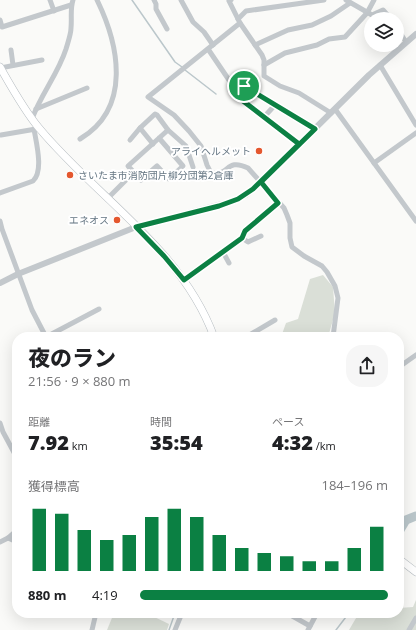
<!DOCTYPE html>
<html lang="ja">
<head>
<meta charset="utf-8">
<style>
	:root { --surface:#fff; --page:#f6f6f6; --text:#202124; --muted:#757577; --accent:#0b8043 }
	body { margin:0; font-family:"Open Sans","Noto Sans JP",sans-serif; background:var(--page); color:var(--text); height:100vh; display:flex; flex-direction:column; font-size:15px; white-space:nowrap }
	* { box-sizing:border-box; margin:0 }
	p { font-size:13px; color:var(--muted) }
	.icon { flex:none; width:22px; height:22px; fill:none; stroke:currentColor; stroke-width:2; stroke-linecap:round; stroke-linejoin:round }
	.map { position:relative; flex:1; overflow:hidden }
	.details { position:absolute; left:12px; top:332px; width:392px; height:286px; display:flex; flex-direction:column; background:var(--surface); border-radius:16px; box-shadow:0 4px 16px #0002 }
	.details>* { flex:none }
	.controls { position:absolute; left:364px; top:12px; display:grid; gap:8px }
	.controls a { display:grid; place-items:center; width:40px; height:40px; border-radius:50%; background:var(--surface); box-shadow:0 4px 16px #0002; font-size:20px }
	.pin { position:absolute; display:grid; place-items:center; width:34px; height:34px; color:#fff; margin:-17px; border:2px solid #fff; border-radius:50%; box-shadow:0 1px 4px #0007 }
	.round { display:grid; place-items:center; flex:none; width:42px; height:42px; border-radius:16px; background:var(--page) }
	.headline { display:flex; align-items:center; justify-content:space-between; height:68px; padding:0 16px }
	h1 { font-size:22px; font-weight:800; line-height:30px }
	.metrics { display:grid; grid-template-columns:repeat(3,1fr); gap:6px; height:68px; padding:4px 16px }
	.metrics div { display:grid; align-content:center }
	.metrics b { font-size:20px; font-weight:800 }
	.metrics small { font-size:11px; font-weight:400 }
	.metrics p { font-size:11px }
	.chart { height:112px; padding:8px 16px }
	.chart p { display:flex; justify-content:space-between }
	.chart svg { width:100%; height:72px; margin-top:4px; stroke:var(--accent); stroke-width:6 }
	ul { padding:0 16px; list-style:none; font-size:13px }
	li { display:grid; grid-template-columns:64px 48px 1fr; align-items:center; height:30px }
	li i { height:10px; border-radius:5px; background:var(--accent) }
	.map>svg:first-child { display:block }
	.green { fill:#dadfd7 }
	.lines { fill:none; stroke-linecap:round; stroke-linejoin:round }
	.stream { stroke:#bbc7cb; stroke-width:1.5 }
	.river { stroke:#bbc7cb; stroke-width:9 }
	.secondary-casing { stroke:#b3babf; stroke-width:8 }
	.minor { stroke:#c3c8cc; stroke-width:5 }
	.tertiary { stroke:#c3c8cc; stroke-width:6 }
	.secondary { stroke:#fff; stroke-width:7 }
	.route-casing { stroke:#fff; stroke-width:8 }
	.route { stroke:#0b8043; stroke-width:5 }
	.poi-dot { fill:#e4572e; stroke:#fff; stroke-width:1.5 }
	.labels { text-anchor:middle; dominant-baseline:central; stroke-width:4; stroke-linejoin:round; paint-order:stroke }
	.poi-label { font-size:10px; fill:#657683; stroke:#fff; text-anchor:end }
</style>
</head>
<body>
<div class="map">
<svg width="416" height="630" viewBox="0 0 416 630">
	<rect width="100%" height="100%" fill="#fafaf8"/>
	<g class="green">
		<path d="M 323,275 L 333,287 L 335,313 L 328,337 L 281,337 L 286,323 L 298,319 L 310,279 Z"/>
		<path d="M 416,600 L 416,630 L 349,630 L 359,613 L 399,613 L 399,608 L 413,607 Z"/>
		<path d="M 114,613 L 146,613 L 169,624 L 167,630 L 107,630 Z"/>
	</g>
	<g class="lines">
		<g class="stream">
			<path d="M 132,0 L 175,62 L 182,67"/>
			<path d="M 185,70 L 216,94"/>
			<path d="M 399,531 L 400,530"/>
			<path d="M 169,630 L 175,613"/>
			<path d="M 336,630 L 349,613"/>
		</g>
		<path class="river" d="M 400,530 L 406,520 L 416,516"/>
		<g class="secondary-casing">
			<g id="secondary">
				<path d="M 0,67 C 12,88 24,110 39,128 C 97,198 182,249 214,337"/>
				<path d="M 399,559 L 416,572"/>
			</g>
		</g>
		<g class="minor">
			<path d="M 50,0 L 54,11"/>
			<path d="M 154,0 L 156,4 L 156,9 L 167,29"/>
			<path d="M 181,0 L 193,22 L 204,32 L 213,45"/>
			<path d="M 231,0 L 229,1 L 240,23 L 262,55 L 264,60 L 264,76 L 280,86 L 299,93 L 331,113"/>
			<path d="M 346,0 L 372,15 L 383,10 L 391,19"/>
			<path d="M 238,19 L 246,11 L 324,0"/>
			<path d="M 0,20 L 2,27 L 71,5"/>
			<path d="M 240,23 L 148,97 L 174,115 L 189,131 L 201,146 L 207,165 L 211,173 C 230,177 225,157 248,168 L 284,208 L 287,215 L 290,223 L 290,238 L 292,247 L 304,256 L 322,266 L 327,272 L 335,286 L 338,298 L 333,337"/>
			<path d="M 397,28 L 406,42"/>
			<path d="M 255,45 L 288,30 L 312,25 L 331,16 L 350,3"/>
			<path d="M 208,49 L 231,83"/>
			<path d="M 11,50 L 13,65"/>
			<path d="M 264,65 L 285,53 L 317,45 L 329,39 L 345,37 L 367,13 L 374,0"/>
			<path d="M 380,65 L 416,125"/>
			<path d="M 0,68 L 42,60"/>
			<path d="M 36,109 L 87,88"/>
			<path d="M 335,109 L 416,221"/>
			<path d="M 264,117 L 275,105"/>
			<path d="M 32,119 C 41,94 58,74 66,49 C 68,42 71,34 71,28 C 72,18 70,9 73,0"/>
			<path d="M 140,128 L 153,144"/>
			<path d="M 1,135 L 36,129"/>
			<path d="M 159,138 L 183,166 L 169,179 L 157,166 L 141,180 L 128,166 L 168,130"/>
			<path d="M 80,139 C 132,108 119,45 97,0"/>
			<path d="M 130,140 L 140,128 L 155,114 L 157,115 L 168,130 L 186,146 L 193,167"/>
			<path d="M 299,144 L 234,94 L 244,86 L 315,129"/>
			<path d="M 374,163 L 416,133"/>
			<path d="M 0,193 L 33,181 C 44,171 36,142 34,129"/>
			<path d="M 107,199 L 133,173"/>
			<path d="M 0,221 L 2,229 L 32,310 L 46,337"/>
			<path d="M 242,238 L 245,231 L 278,203"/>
			<path d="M 223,252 L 229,263"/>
			<path d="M 184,280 L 242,238 L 248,242 L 250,241 L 261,236"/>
			<path d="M 46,337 L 99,309"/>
			<path d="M 246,337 L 275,320"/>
			<path d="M 399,367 L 416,355"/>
			<path d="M 0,423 L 3,432 L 17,458"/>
			<path d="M 8,538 L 17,542"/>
			<path d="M 0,542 L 8,538 L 17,530"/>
			<path d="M 287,613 L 310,626"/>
			<path d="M 92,630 L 96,613"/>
			<path d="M 175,630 L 182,613"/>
			<path d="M 308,630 L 317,613"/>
			<path d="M 409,630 L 416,618"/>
		</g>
		<path class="tertiary" d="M 0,283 L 18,274 L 136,227 L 230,202 L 246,195 L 261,182 L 369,75 L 416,34"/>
		<use href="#secondary" class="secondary"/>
	</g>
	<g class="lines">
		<g class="route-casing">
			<path id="route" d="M 244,86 L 234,94 L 299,144 L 253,189 L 238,199 L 219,206 L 136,227 L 164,256 L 184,280 L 242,238 L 245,231 L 278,203 L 261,182 L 315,129 L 244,86"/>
		</g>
		<use href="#route" class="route"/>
	</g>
	<g class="poi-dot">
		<circle cx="259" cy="151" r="4"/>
		<circle cx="70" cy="175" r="4"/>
		<circle cx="117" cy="220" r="4"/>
	</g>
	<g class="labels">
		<g class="poi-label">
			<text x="251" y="151">アライヘルメット</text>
			<text x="78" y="175" text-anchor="start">さいたま市消防団片柳分団第2倉庫</text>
			<text x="109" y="220">エネオス</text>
		</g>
	</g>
</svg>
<div class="controls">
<a><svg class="icon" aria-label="layers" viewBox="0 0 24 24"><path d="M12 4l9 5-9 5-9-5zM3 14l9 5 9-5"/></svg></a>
</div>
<div class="pin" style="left:244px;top:86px;background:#1e9e55"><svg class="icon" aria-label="arrive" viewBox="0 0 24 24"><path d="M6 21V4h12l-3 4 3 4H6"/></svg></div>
<section class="details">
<div class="headline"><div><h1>夜のラン</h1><p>21:56 · 9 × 880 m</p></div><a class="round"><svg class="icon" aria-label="share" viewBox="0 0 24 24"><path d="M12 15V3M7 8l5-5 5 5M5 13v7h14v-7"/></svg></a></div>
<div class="metrics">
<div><p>距離</p><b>7.92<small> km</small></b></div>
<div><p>時間</p><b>35:54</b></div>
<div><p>ペース</p><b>4:32<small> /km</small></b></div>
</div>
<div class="chart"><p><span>獲得標高</span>184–196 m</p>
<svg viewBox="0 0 160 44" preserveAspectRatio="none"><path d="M5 44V6M15 44V9M25 44V19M35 44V25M45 44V22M55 44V11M65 44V6M75 44V11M85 44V22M95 44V30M105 44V33M115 44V35M125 44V38M135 44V38M145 44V30M155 44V17"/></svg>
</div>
<ul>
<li><b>880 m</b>4:19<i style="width:100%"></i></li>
</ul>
</section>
</div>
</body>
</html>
